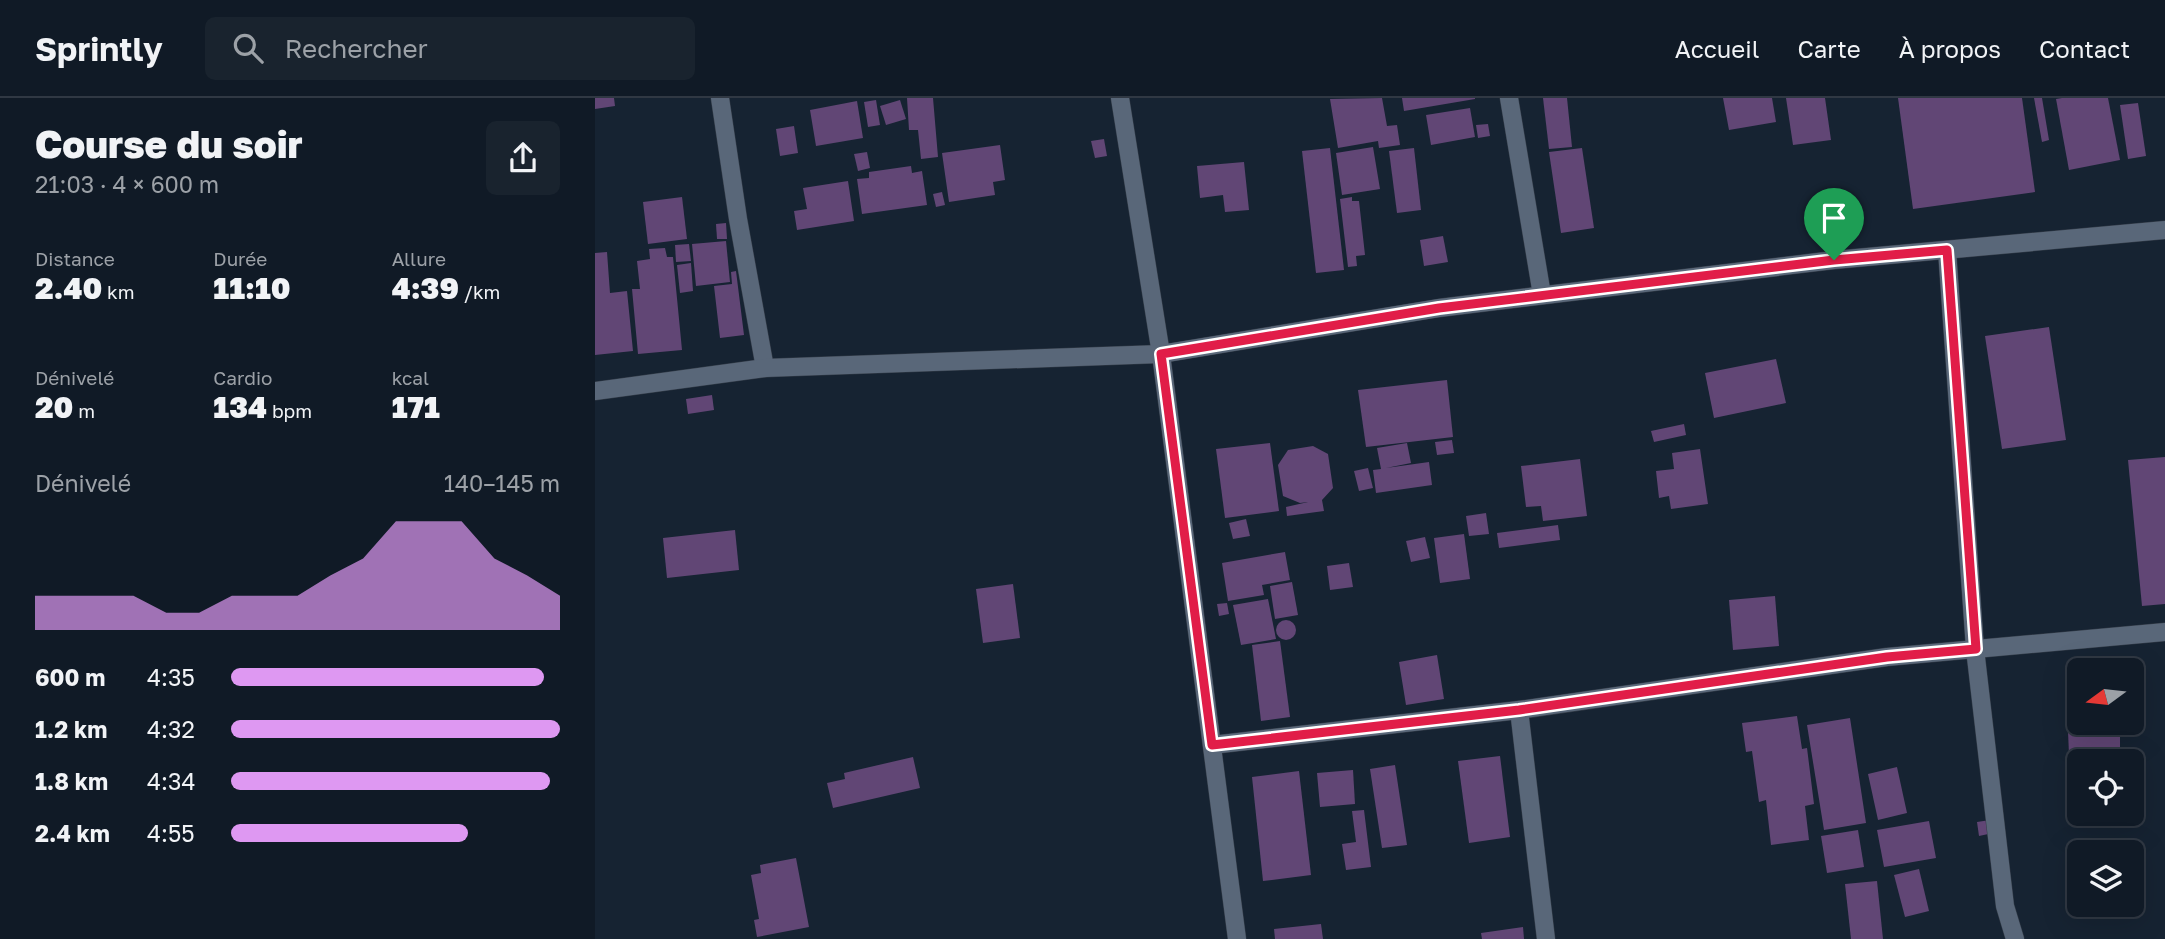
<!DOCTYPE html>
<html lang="fr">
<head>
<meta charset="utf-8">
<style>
	:root { --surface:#101a26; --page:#19232e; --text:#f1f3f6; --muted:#9ca1a7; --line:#303843; --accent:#de98f2 }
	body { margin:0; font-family:"Golos Text",sans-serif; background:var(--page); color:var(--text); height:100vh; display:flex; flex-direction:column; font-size:26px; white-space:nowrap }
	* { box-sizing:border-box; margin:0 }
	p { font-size:23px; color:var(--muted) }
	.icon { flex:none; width:38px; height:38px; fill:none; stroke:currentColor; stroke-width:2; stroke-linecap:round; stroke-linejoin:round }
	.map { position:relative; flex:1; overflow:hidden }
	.panel { display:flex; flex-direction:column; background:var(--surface); width:595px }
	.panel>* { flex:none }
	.needle { width:46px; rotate:255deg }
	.buttons { position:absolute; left:1472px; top:560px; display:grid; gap:14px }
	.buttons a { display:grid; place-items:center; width:77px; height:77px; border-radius:10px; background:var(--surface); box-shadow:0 7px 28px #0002,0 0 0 2px var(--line); font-size:35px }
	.pin { position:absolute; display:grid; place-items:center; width:60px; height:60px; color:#fff; margin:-72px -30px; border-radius:50% 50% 50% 0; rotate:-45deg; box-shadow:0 0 7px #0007 }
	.pin .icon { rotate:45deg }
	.round { display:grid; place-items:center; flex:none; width:74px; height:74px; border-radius:10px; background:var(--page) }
	.summary { display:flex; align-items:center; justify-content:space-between; height:119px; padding:0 35px }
	h1 { font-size:38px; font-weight:800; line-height:52px }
	.metrics { display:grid; grid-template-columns:repeat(3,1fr); gap:10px; height:119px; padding:7px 35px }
	.metrics div { display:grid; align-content:center }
	.metrics b { font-size:30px; font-weight:800 }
	.metrics small { font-size:19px; font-weight:400 }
	.metrics p { font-size:19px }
	.chart { height:196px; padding:14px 35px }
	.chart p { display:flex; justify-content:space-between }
	.chart svg { width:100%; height:126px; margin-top:7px; fill:var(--accent); opacity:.7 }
	ul { padding:0 35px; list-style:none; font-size:23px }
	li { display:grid; grid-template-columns:112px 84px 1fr; align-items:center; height:52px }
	li i { height:18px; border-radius:9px; background:var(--accent) }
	header { display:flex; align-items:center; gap:42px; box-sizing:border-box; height:98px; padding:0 35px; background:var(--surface); border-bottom:2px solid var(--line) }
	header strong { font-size:33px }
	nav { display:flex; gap:38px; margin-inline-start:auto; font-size:24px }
	.search { width:490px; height:63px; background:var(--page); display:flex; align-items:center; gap:18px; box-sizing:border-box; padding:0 24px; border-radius:10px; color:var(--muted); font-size:26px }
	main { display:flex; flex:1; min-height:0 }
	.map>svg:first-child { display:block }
	.building { fill:#614675 }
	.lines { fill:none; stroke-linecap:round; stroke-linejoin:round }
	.minor-casing { stroke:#343d49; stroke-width:19 }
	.minor { stroke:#596779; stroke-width:18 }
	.route-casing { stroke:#fff; stroke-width:14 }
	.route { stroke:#e11d48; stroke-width:9 }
</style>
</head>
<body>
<header>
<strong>Sprintly</strong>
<div class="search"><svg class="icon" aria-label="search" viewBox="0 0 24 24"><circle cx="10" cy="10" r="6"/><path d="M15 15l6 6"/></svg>Rechercher</div>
<nav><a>Accueil</a><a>Carte</a><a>À propos</a><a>Contact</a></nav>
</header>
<main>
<section class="panel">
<div class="summary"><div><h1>Course du soir</h1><p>21:03 · 4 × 600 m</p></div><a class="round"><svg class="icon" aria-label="share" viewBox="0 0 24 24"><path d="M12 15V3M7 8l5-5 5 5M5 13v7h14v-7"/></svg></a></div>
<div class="metrics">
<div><p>Distance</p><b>2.40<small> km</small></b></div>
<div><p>Durée</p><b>11:10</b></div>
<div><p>Allure</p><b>4:39<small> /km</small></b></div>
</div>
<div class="metrics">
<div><p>Dénivelé</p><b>20<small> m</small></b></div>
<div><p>Cardio</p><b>134<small> bpm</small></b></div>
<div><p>kcal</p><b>171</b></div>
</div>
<div class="chart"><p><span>Dénivelé</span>140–145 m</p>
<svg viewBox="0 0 160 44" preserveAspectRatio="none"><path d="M0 44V32L10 32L20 32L30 32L40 38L50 38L60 32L70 32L80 32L90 25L100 19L110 6L120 6L130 6L140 19L150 25L160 32V44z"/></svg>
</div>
<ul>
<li><b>600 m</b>4:35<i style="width:95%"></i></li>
<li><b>1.2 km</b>4:32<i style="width:100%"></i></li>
<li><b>1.8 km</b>4:34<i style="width:97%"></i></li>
<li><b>2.4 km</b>4:55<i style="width:72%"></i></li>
</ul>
</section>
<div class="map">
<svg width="1570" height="841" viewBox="0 0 1570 841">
	<rect width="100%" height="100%" fill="#162332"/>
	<g class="building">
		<path d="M 0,0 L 19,0 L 20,8 L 0,11 Z"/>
		<path d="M 312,0 L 338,0 L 343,59 L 326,61 L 323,32 L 314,32 Z"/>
		<path d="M 787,0 L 792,28 L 802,27 L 805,47 L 784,50 L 783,43 L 743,50 L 735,1 Z"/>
		<path d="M 807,0 L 880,0 L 880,1 L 809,13 Z"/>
		<path d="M 948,0 L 972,0 L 977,49 L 954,51 Z"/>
		<path d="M 1128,0 L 1177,0 L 1181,24 L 1134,32 Z"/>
		<path d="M 1191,0 L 1230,0 L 1236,42 L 1198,47 Z"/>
		<path d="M 1303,0 L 1427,0 L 1440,94 L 1318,111 Z"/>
		<path d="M 1439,0 L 1447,0 L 1454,42 L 1447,44 Z"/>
		<path d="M 1467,0 L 1513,0 L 1525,62 L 1474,72 L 1461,1 Z"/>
		<path d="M 281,2 L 285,27 L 273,29 L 269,4 Z"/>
		<path d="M 305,2 L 311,21 L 291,27 L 285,8 Z"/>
		<path d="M 262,3 L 268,40 L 221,48 L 215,12 Z"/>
		<path d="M 1543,5 L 1551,58 L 1533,61 L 1525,7 Z"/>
		<path d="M 875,10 L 880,39 L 836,47 L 831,17 Z"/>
		<path d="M 893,26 L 895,38 L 883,40 L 881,27 Z"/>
		<path d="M 199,28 L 203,55 L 185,58 L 181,31 Z"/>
		<path d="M 509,41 L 512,58 L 500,60 L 496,43 Z"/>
		<path d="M 405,47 L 410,82 L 398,84 L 400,97 L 354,104 L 347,55 Z"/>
		<path d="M 778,49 L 785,91 L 747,97 L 741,55 Z"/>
		<path d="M 735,50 L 749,172 L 721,175 L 707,53 Z"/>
		<path d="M 819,50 L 826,112 L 802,115 L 794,53 Z"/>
		<path d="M 987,50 L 999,130 L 966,135 L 954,54 Z"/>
		<path d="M 272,54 L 275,70 L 263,73 L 259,56 Z"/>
		<path d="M 649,64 L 654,112 L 630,114 L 628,97 L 605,100 L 602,68 Z"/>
		<path d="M 316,68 L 317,75 L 327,73 L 332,107 L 267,116 L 262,81 L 274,80 L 274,74 Z"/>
		<path d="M 253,83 L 259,123 L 202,132 L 199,113 L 212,111 L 208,90 Z"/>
		<path d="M 347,94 L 350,107 L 341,109 L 338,96 Z"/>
		<path d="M 87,99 L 92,141 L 53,146 L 48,104 Z"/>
		<path d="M 757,99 L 757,103 L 764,103 L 770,157 L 761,158 L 762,168 L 753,169 L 745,101 Z"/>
		<path d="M 131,125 L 132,141 L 122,141 L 121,126 Z"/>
		<path d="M 848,138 L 853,164 L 829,168 L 825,142 Z"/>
		<path d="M 131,143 L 135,184 L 101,188 L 97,146 Z"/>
		<path d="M 94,146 L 96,163 L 81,164 L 80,147 Z"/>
		<path d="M 70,150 L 72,159 L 78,159 L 87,252 L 43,256 L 37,191 L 45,191 L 42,163 L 55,161 L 54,151 Z"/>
		<path d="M 12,154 L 15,195 L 32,193 L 38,253 L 0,257 L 0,155 Z"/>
		<path d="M 96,165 L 98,193 L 85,195 L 82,167 Z"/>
		<path d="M 141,173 L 149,237 L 125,240 L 119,188 L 137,186 L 136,174 Z"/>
		<path d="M 1454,229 L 1471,342 L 1407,351 L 1390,238 Z"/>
		<path d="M 1181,261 L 1191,305 L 1119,320 L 1110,275 Z"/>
		<path d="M 852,282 L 858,339 L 771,349 L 763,292 Z"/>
		<path d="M 117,297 L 119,312 L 93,316 L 91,301 Z"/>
		<path d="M 1089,326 L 1091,337 L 1059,344 L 1056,333 Z"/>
		<path d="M 857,342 L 859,355 L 842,357 L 840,344 Z"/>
		<path d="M 675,345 L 684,413 L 630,420 L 621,351 Z"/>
		<path d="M 812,345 L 816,365 L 791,370 L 834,364 L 837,387 L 781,395 L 778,372 L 786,371 L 782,350 Z"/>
		<path d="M 718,348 L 733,356 L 738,390 L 727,402 L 729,413 L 692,418 L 691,409 L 713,404 L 705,405 L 688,398 L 683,367 L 693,352 Z"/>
		<path d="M 1105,351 L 1113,406 L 1076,411 L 1074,398 L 1064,400 L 1061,373 L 1079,371 L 1077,355 Z"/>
		<path d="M 1570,359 L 1570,506 L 1547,508 L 1533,362 Z"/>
		<path d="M 985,361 L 992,418 L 948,423 L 946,408 L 931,409 L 926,368 Z"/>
		<path d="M 773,370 L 778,390 L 764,393 L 759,373 Z"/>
		<path d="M 891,415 L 894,436 L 874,438 L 871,418 Z"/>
		<path d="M 651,421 L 655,438 L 638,441 L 634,425 Z"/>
		<path d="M 963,427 L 965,442 L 904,450 L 902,435 Z"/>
		<path d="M 140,432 L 144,472 L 72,480 L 68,440 Z"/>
		<path d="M 869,436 L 875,481 L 845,485 L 839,440 Z"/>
		<path d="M 830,439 L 835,460 L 816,464 L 811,443 Z"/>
		<path d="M 690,454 L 695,482 L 667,487 L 669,497 L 633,503 L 627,465 Z"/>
		<path d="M 754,465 L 758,489 L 735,492 L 732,468 Z"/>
		<path d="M 697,484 L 703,517 L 680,521 L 675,488 Z"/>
		<path d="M 418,486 L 425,540 L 388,545 L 381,491 Z"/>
		<path d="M 1180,498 L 1184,548 L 1138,552 L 1134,502 Z"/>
		<path d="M 673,501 L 681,541 L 646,547 L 638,507 Z"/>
		<path d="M 632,505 L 634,516 L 624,518 L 622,506 Z"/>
		<circle cx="691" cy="532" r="10"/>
		<path d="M 685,543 L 695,619 L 666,623 L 657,547 Z"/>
		<path d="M 842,557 L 849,601 L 811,607 L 804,564 Z"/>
		<path d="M 1202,618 L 1207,651 L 1212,650 L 1219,706 L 1210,708 L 1214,742 L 1176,747 L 1171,702 L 1164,704 L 1157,653 L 1151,654 L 1147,625 Z"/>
		<path d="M 1255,620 L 1271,725 L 1229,732 L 1212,627 Z"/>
		<path d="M 1473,633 L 1525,633 L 1525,657 L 1474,657 Z"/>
		<path d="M 905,658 L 915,739 L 874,745 L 863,663 Z"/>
		<path d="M 318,659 L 325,690 L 238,710 L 232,685 L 250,681 L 249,675 Z"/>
		<path d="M 800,667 L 812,747 L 787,750 L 775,671 Z"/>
		<path d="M 1302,669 L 1312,715 L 1283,722 L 1273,676 Z"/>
		<path d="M 758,672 L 760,706 L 725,709 L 722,675 Z"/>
		<path d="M 704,673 L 716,777 L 668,783 L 657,679 Z"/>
		<path d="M 769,712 L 776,769 L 751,772 L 747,746 L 761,744 L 757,713 Z"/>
		<path d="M 1395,722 L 1398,735 L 1384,738 L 1382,724 Z"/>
		<path d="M 1334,723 L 1341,760 L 1289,769 L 1282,732 Z"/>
		<path d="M 1263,732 L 1269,769 L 1232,775 L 1226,738 Z"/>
		<path d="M 201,760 L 214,829 L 162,839 L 159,822 L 164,821 L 156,777 L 166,775 L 165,767 Z"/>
		<path d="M 1324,771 L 1334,813 L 1310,819 L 1299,777 Z"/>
		<path d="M 1282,783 L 1288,841 L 1256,841 L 1250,786 Z"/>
		<path d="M 726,826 L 728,841 L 680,841 L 679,831 Z"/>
		<path d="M 928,829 L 929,841 L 887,841 L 886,835 Z"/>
	</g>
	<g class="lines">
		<g class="minor-casing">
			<g id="minor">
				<path d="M 125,0 L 143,121 L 170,270"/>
				<path d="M 525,0 L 566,256 L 642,841"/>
				<path d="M 914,0 L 947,197"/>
				<path d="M 1352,152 L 1380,551 L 1410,808 L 1420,841"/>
				<path d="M 0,293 L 170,270 L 566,256 L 844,210 L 1239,162 L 1570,132"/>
				<path d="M 924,612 L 951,841"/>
				<path d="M 617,647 L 924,612 L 1292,559 L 1570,534"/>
			</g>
		</g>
		<use href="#minor" class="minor"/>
	</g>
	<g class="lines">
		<g class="route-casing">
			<path id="route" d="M 1352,152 L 1381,551 L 1292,559 L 924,612 L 617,647 L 566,256 L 844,210 L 1239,162 Z"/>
		</g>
		<use href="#route" class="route"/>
	</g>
</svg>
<div class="buttons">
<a><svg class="needle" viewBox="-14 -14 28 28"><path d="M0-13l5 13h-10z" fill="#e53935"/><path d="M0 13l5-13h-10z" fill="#9ca1a7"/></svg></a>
<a><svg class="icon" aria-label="locate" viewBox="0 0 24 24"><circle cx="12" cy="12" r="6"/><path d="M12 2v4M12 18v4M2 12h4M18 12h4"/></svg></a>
<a><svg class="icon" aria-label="layers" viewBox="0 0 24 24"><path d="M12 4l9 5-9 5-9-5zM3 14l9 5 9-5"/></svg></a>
</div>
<div class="pin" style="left:1239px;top:162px;background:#1e9e55"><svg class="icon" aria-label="arrive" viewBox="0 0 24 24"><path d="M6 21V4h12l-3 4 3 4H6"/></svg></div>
</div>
</main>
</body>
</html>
